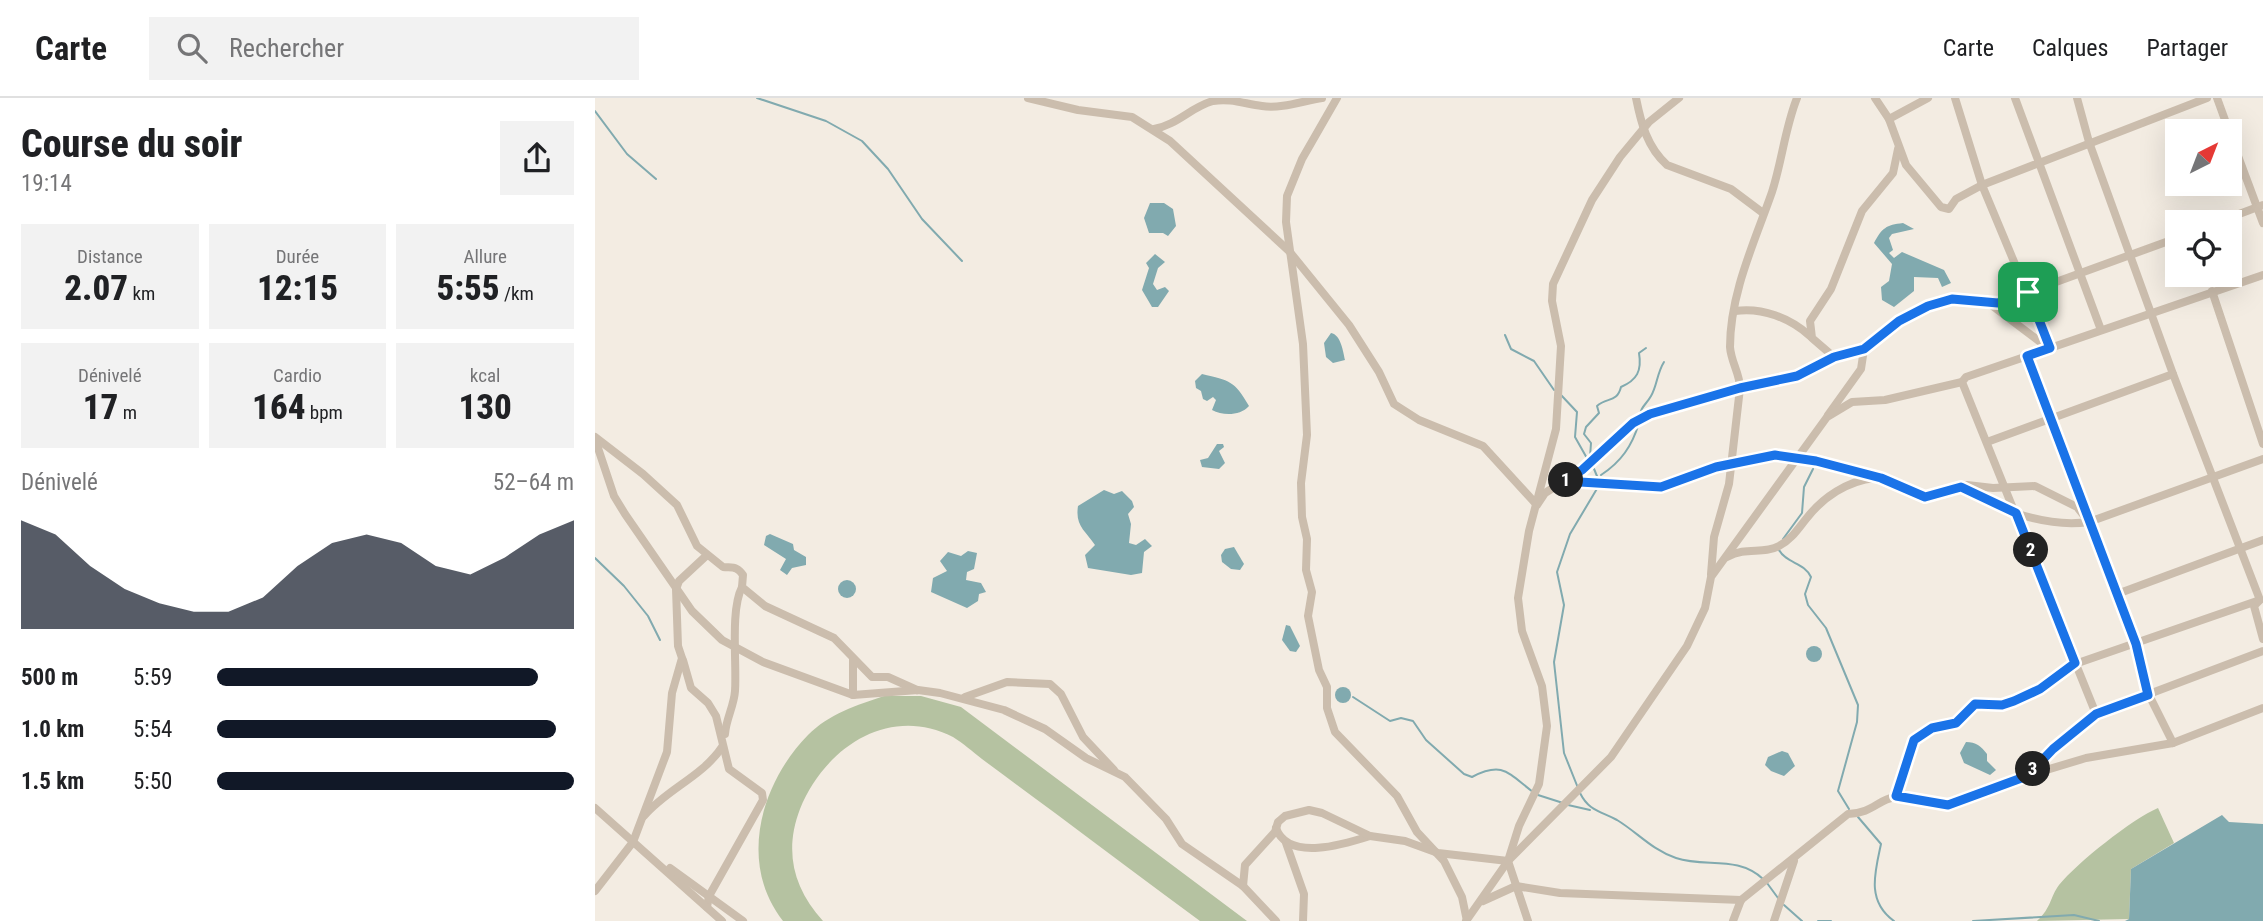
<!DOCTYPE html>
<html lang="fr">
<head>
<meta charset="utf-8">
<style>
	:root { --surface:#fff; --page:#f2f2f2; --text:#202124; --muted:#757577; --line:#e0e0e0; --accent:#111827 }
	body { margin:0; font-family:"Roboto Condensed",sans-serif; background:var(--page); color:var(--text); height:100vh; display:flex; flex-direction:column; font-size:26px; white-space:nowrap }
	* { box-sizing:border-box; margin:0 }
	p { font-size:23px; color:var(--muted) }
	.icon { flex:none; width:38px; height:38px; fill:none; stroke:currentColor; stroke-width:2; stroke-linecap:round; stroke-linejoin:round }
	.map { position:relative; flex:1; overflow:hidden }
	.side { display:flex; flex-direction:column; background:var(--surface); width:595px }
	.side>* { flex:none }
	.needle { width:46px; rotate:42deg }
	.tools { position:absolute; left:1570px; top:21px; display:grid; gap:14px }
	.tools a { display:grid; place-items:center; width:77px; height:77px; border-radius:0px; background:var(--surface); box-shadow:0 7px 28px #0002; font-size:35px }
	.pin { position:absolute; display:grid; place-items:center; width:60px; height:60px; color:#fff; margin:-30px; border-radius:14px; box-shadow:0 4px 10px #0006 }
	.km { position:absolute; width:35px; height:35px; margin:-18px; border-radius:50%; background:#222; color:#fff; font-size:19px; line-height:35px; text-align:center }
	.round { display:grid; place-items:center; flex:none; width:74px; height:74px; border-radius:0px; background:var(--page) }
	.summary { display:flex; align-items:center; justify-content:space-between; height:119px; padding:0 21px }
	h1 { font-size:38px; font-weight:800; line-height:52px }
	.metrics { display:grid; grid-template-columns:repeat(3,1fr); gap:10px; height:119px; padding:7px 21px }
	.metrics div { display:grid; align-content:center; border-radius:0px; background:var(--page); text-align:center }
	.metrics b { font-size:35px; font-weight:800 }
	.metrics small { font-size:19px; font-weight:400 }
	.metrics p { font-size:19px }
	.chart { height:196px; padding:14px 21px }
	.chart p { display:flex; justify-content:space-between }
	.chart svg { width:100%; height:126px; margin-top:7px; fill:var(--accent); opacity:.7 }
	ul { padding:0 21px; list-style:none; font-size:23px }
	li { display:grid; grid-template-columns:112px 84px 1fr; align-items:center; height:52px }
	li i { height:18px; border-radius:9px; background:var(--accent) }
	header { display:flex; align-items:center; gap:42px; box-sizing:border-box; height:98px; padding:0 35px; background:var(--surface); border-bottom:2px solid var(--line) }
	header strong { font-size:33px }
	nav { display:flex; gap:38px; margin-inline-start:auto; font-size:24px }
	.search { width:490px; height:63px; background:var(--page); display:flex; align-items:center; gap:18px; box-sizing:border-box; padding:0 24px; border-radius:0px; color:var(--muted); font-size:26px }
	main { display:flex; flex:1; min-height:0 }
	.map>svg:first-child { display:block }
	.green { fill:#b5c2a1 }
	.water { fill:#81aaaf }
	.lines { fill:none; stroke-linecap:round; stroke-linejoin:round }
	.stream { stroke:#81aaaf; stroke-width:2 }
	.minor { stroke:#cbbdad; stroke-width:8 }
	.route-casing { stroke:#fff; stroke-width:14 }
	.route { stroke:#1a73e8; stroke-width:9 }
</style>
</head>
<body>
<header>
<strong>Carte</strong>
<div class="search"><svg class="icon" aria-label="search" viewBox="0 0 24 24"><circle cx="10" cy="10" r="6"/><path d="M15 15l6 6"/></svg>Rechercher</div>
<nav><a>Carte</a><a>Calques</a><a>Partager</a></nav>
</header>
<main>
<section class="side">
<div class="summary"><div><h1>Course du soir</h1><p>19:14</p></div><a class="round"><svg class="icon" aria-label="share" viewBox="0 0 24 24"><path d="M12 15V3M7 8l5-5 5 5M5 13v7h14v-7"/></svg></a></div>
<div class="metrics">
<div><p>Distance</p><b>2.07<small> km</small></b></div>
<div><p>Durée</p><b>12:15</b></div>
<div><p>Allure</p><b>5:55<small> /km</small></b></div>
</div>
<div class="metrics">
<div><p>Dénivelé</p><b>17<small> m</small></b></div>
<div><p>Cardio</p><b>164<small> bpm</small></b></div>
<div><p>kcal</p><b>130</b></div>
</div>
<div class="chart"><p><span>Dénivelé</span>52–64 m</p>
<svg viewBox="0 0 160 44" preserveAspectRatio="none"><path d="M0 44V6L10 11L20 22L30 30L40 35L50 38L60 38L70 33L80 22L90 14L100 11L110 14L120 22L130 25L140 19L150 11L160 6V44z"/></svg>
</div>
<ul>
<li><b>500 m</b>5:59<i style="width:90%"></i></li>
<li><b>1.0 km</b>5:54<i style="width:95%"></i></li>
<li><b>1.5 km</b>5:50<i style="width:100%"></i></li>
</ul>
</section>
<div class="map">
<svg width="1668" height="823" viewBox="0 0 1668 823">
	<rect width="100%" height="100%" fill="#f3ece2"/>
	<g class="green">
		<path d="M 289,598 L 326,598 L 366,609 L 652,823 L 605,823 C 556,787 508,751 460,715 C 436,697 411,679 387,661 C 378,654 368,645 358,639 C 293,606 229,651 205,711 C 189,753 198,790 228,823 L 188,823 C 143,766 165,686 213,637 C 234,616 262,607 289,598 Z"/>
		<path d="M 1563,710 L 1579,745 L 1536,771 L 1534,821 L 1442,823 C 1457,809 1455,799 1464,787 C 1482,765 1537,721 1563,710 Z"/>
	</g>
	<g class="water">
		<path d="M 555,105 L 569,105 L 578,111 L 581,128 L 573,138 L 568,135 L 554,135 L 549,120 Z"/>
		<path d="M 1308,125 L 1319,131 L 1297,136 L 1294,140 L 1298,152 L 1294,155 L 1299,160 L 1307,154 L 1349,172 L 1356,185 L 1347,189 L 1343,180 L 1319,179 L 1319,193 L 1299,209 L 1287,202 L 1286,189 L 1294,183 L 1297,166 L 1279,145 C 1287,130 1291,127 1308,125 Z"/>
		<path d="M 560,156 L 570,164 L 563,170 L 558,186 L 562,192 L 570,189 L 574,193 L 563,209 L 557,209 L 547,192 L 554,170 L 551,165 Z"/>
		<path d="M 736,235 C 746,237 748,253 750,262 L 738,265 L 731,259 L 729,245 Z"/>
		<path d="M 607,276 C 635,283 639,282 654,308 C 645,318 628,318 617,312 L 621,302 L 618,299 L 612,303 L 608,301 L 606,293 L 601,290 L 600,283 Z"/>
		<path d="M 622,346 L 628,346 L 629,349 L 624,353 L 630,365 L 624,371 L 607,369 L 605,362 L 613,360 Z"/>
		<path d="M 509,392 L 519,396 L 527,393 L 537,403 L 539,409 L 533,416 L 536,426 L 534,445 L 541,447 L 550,441 L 557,448 L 549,454 L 547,475 L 536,477 L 493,470 L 490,457 L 500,447 C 490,432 480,428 483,408 Z"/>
		<path d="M 175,436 L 198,446 L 199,452 L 211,459 L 211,467 L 197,470 L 192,477 L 185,472 L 191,461 L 169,447 L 171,438 Z"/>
		<path d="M 639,449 L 649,466 L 645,472 L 636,471 L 627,464 L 626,457 L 630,451 Z"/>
		<path d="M 373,453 L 382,455 L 379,471 L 372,474 L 371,482 L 386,485 L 391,494 L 384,496 L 383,503 L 372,510 L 336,494 L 338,480 L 352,473 L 345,463 L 353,454 L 366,458 Z"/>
		<circle cx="252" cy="491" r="9"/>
		<path d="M 691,527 L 695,528 L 705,548 L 701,554 L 695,553 L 687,542 Z"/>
		<circle cx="1219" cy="556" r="8"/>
		<circle cx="748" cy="597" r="8"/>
		<path d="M 1371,644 C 1381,644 1386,648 1392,656 L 1392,663 L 1401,672 L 1395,677 L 1369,665 L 1365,655 Z"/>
		<path d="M 1187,653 L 1193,655 L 1200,668 L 1189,678 L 1176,673 L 1170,667 L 1173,659 Z"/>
		<path d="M 1627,717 L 1634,724 L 1668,726 L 1668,823 L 1530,823 L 1534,821 L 1536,771 Z"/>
	</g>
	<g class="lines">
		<g class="stream">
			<path d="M 162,0 L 231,23 L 267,43 L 293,71 L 327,121 L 367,163"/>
			<path d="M 0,13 L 32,56 L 61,81"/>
			<path d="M 910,237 L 916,251 L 939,263 L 959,292"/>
			<path d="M 966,297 L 982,314 L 980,339 L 993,362"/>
			<path d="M 1045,319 C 1045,309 1051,307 1056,298 C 1062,288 1062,275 1069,264"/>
			<path d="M 995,359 L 996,345 L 989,336 L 991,329 L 1004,315 L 1002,308 C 1012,299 1022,305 1026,289 C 1042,282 1047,273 1044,255 L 1051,250"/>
			<path d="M 997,366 L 1004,383"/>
			<path d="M 1006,377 C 1026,364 1037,348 1044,325"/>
			<path d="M 1188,441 L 1207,415 L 1209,389 L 1218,371"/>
			<path d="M 1184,452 C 1192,466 1209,464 1216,479 L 1210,496 L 1213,507 L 1231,530 L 1263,607 L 1262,624 L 1243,693 L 1254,711"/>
			<path d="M 0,460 L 29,488 L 53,518 L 65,542"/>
			<path d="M 758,599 L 795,623 L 806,620 L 818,623 L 831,642 L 869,676 L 877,679 C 908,663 913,675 938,694"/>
			<path d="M 983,690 L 969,655 L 959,564 L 969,507 L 962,474 L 975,436 L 1003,389"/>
			<path d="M 985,695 C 994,713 1005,713 1022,722 C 1042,734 1057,752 1081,760 C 1111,770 1142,757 1168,781"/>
			<path d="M 943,697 L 968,705"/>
			<path d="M 973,707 L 995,712"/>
			<path d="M 1263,719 L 1286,746 C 1280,774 1271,803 1299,823"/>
			<path d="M 1172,785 L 1183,800"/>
			<path d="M 1189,807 L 1207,823"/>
			<path d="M 1223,823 L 1236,823"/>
			<path d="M 1378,823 L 1479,817 L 1504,823"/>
		</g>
		<g class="minor">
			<path d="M 433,0 L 483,12 L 537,19 L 575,43 L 694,153 L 754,227 L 784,274 L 799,306 L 824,322 L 888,348 L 942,407 L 950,395 L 969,383 L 1066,389 L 1121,369 L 1180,357 L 1221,363 L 1286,380 L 1330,399 L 1372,387 L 1398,390 L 1440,388 L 1482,409 L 1494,424"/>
			<path d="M 742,0 L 707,61 L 692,98 L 691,124 L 708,246 L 712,337 L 706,385 L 707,419 L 712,441 L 711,472 L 717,494 L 713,518 L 724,572 L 732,589 L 732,610 L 740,634 L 802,698 L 822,734 L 849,763 L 867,799 L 872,823"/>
			<path d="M 1041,0 C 1046,25 1052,49 1072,67 L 1136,91 L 1168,115"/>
			<path d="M 1280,0 L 1294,21 L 1311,67 L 1346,109 L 1354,111 L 1361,101 L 1387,87 L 1612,0"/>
			<path d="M 1360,0 L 1387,87 L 1455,250"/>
			<path d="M 1420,0 L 1506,232"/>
			<path d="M 1482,0 L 1494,44 L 1578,276 L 1665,502 L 1659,508 L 1668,541"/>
			<path d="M 1622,0 L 1634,33"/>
			<path d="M 1294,21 L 1333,0"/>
			<path d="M 559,31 C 582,27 596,9 618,3 C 636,0 650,6 667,8 C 686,11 708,3 727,0"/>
			<path d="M 1634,34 L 1668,125"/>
			<path d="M 1623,124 L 1668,107"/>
			<path d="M 1668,177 L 1371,279 L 1367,284 L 1501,616 L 1668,553"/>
			<path d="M 1617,193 L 1668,346"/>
			<path d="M 1395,206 L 1452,249"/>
			<path d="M 1140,213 C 1167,209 1195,220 1215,238"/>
			<path d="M 1432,258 L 1541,546 L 1554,597 L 1578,645"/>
			<path d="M 1239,259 L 1217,240 L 1215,223 L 1236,191 L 1267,113 L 1298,75 L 1303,51"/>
			<path d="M 1233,317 L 1266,271 L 1269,251"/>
			<path d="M 0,339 L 48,376 L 82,407 L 102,448 L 128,469 C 138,470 142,468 148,477 L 147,489 L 170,508 L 239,540 L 277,579 L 293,579 L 322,592"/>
			<path d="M 0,341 L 19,398 L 30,416 L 97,513 L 127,542 L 168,564 L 258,597 L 323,592 L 345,595 L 409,612 L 450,631 L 491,660 L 530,679 L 571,721 L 587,746 L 648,788 L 681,823"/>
			<path d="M 1392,344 L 1578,276"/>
			<path d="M 971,382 L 987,372 L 1038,325 L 1055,316 L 1145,290 L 1202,278 L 1239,259 L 1269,251 L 1304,223 L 1333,208 L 1357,201 L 1403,205 L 1582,140"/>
			<path d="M 1365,389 C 1404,412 1449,430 1494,424 L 1668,361"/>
			<path d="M 1132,459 C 1152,448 1167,457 1184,448 C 1196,442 1203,431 1211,421 C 1228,399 1252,383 1280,380"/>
			<path d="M 1116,476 L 1119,439 L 1134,386 L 1145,290 C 1145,276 1136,264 1135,249 C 1135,195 1160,143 1177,94 C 1187,63 1190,30 1202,0"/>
			<path d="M 1522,496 L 1668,442"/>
			<path d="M 88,562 L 96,590 L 113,605 L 121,618 L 134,671 L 167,695 L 168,702 L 114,798 L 112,809"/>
			<path d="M 258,597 L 258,562"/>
			<path d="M 370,599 L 412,584 L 455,586 L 466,596 L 488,639 L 519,672"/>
			<path d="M 130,636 C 131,621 139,608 140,593 C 142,566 135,512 147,489"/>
			<path d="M 1432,677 L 1458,651 L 1501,616"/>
			<path d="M 1301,698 L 1319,642 L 1337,630 L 1361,625 L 1380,606 L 1407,607 L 1419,602 L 1445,591 L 1480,566 L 1662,503"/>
			<path d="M 0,710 L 127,823"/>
			<path d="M 49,718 C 72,691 107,679 127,649"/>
			<path d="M 681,730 C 693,764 750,746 775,738"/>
			<path d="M 691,745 L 709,796 L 708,823"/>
			<path d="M 75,770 L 148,823"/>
			<path d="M 648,788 L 650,767 L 680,734 L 683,724 L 690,718 L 714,712 L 727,715 L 775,738 L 810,743 L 843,755 L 913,763"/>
			<path d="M 0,793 L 38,744 L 72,654 L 77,595 L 87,560 L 83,548 L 81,491 L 84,483 L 112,457"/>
			<path d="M 888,803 L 921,788 L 965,795 L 1146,802"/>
			<path d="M 871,823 L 913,763 L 1016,659 L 1092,548 L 1110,510 L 1116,479 L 1232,319 L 1257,304 L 1290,302 L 1367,284"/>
			<path d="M 933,823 L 913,763 L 924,728 L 944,686 L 952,628 L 947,588 L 927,533 L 923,500 L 934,433 L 961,331 L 966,248 L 957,203 L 958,186 L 997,102 L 1025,59 L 1054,24 L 1084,0"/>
			<path d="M 1138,823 L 1146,802 L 1253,716 C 1278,715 1282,702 1300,699 C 1320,695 1342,709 1362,705 L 1421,681 L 1491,660 L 1578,645 L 1668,610"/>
			<path d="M 1179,823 L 1199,763"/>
		</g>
	</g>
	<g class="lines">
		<g class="route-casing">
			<path id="route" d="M 1433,194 L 1455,250 L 1432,258 L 1541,546 L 1553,597 L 1501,616 L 1458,651 L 1432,678 L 1353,707 L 1301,698 L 1319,642 L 1337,630 L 1361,625 L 1380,606 L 1407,607 L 1419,603 L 1445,591 L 1480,565 L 1421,415 L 1366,389 L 1330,399 L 1286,380 L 1221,363 L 1180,357 L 1121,369 L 1066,389 L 969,383 L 987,372 L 1038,325 L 1055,316 L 1145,290 L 1202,278 L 1239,259 L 1269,251 L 1304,223 L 1333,208 L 1357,201 L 1403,205 Z"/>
		</g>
		<use href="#route" class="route"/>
	</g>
</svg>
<div class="tools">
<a><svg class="needle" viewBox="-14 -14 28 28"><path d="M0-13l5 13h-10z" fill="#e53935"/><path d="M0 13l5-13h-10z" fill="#757577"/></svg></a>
<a><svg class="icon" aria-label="locate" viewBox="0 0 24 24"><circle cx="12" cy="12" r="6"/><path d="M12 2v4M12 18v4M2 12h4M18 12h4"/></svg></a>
</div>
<div class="pin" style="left:1433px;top:194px;background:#1e9e55"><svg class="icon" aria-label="arrive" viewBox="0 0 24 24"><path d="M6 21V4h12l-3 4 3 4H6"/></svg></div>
<b class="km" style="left:971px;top:382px">1</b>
<b class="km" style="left:1436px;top:452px">2</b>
<b class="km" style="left:1438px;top:671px">3</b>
</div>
</main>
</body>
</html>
